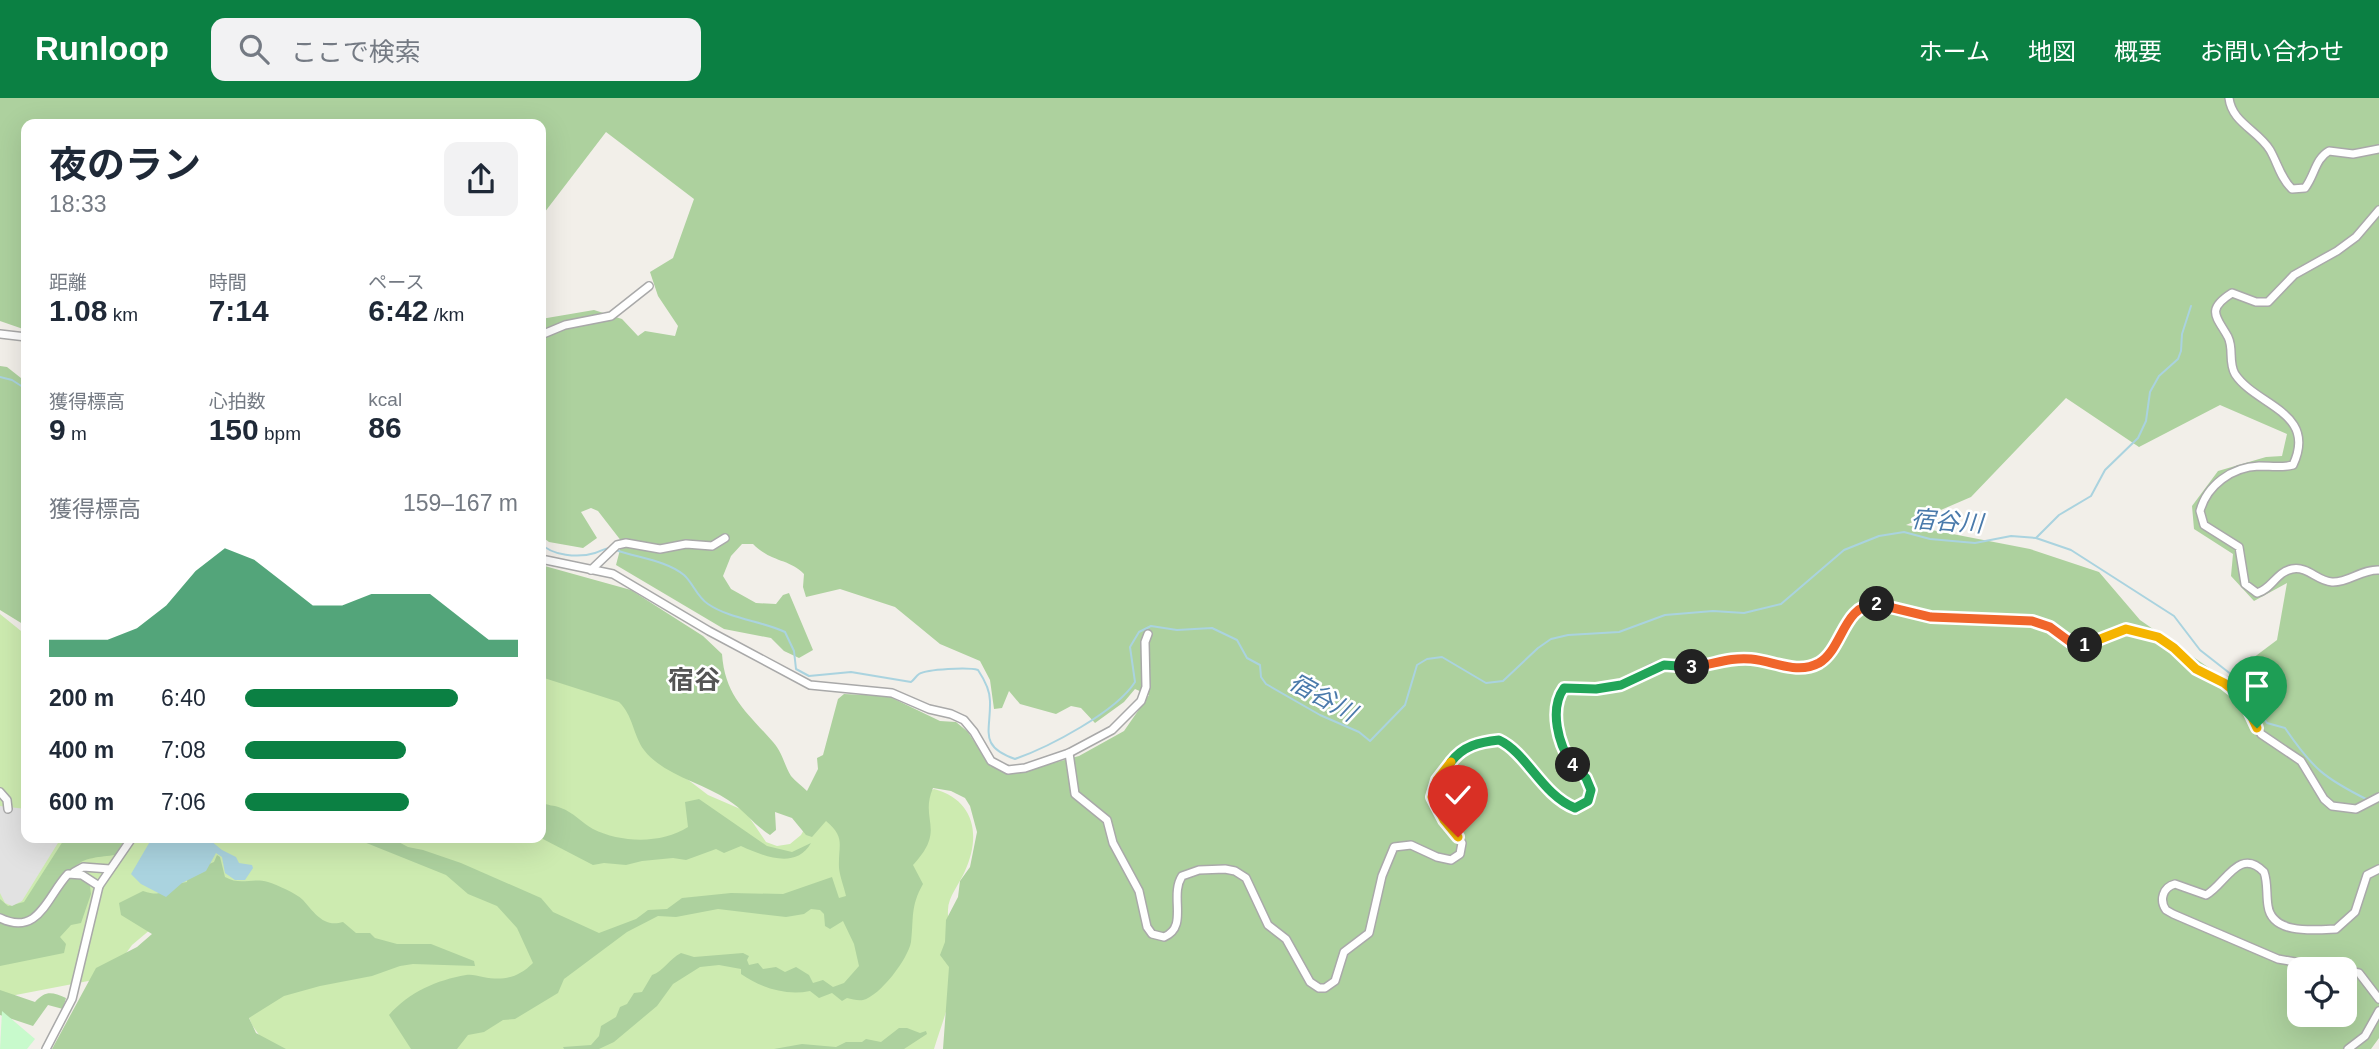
<!DOCTYPE html>
<html lang="ja">
<head>
<meta charset="utf-8">
<style>
	:root { --surface:#fff; --page:#f2f2f3; --text:#1f2937; --muted:#747a83; --accent:#0b8043 }
	body { margin:0; font-family:Helvetica,"Noto Sans JP",sans-serif; background:var(--page); color:var(--text); height:100vh; display:flex; flex-direction:column; font-size:26px; white-space:nowrap }
	* { box-sizing:border-box; margin:0 }
	p { font-size:23px; color:var(--muted) }
	.icon { flex:none; width:38px; height:38px; fill:none; stroke:currentColor; stroke-width:2; stroke-linecap:round; stroke-linejoin:round }
	.map { position:relative; flex:1; overflow:hidden }
	.panel { position:absolute; left:21px; top:21px; width:525px; height:724px; display:flex; flex-direction:column; background:var(--surface); border-radius:14px; box-shadow:0 7px 28px #0002 }
	.panel>* { flex:none }
	.controls { position:absolute; left:2287px; top:859px; display:grid; gap:14px }
	.controls a { display:grid; place-items:center; width:70px; height:70px; border-radius:14px; background:var(--surface); box-shadow:0 7px 28px #0002; font-size:35px }
	.pin { position:absolute; display:grid; place-items:center; width:60px; height:60px; color:#fff; margin:-72px -30px; border-radius:50% 50% 50% 0; rotate:-45deg; box-shadow:0 0 7px #0007 }
	.pin .icon { rotate:45deg }
	.km { position:absolute; width:35px; height:35px; margin:-18px; border-radius:50%; background:#222; color:#fff; font-size:19px; line-height:35px; text-align:center }
	.round { display:grid; place-items:center; flex:none; width:74px; height:74px; border-radius:14px; background:var(--page) }
	.headline { display:flex; align-items:center; justify-content:space-between; height:119px; padding:0 28px }
	h1 { font-size:38px; font-weight:700; line-height:52px }
	.metrics { display:grid; grid-template-columns:repeat(3,1fr); gap:10px; height:119px; padding:7px 28px }
	.metrics div { display:grid; align-content:center }
	.metrics b { font-size:30px; font-weight:700 }
	.metrics small { font-size:19px; font-weight:400 }
	.metrics p { font-size:19px }
	.chart { height:196px; padding:14px 28px }
	.chart p { display:flex; justify-content:space-between }
	.chart svg { width:100%; height:126px; margin-top:7px; fill:var(--accent); opacity:.7 }
	ul { padding:0 28px; list-style:none; font-size:23px }
	li { display:grid; grid-template-columns:112px 84px 1fr; align-items:center; height:52px }
	li i { height:18px; border-radius:9px; background:var(--accent) }
	header { display:flex; align-items:center; gap:42px; box-sizing:border-box; height:98px; padding:0 35px; background:var(--accent); color:#fff }
	header strong { font-size:33px }
	nav { display:flex; gap:38px; margin-inline-start:auto; font-size:24px }
	.search { width:490px; height:63px; background:var(--page); display:flex; align-items:center; gap:18px; box-sizing:border-box; padding:0 24px; border-radius:14px; color:var(--muted); font-size:26px }
	.map>svg:first-child { display:block }
	.grass { fill:#cdebb0 }
	.forest { fill:#add19e; fill-rule:evenodd }
	.park { fill:#c8facc }
	.parking { fill:#e2e2e2 }
	.water { fill:#aad3df }
	.lines { fill:none; stroke-linecap:round; stroke-linejoin:round }
	.stream { stroke:#aad3df; stroke-width:2 }
	.street-casing { stroke:#a9a9a9; stroke-width:10 }
	.street { stroke:#fff; stroke-width:7 }
	.split-1-casing { stroke:#fff; stroke-width:14 }
	.split-2-casing { stroke:#fff; stroke-width:14 }
	.split-3-casing { stroke:#fff; stroke-width:14 }
	.split-4-casing { stroke:#fff; stroke-width:14 }
	.split-5-casing { stroke:#fff; stroke-width:14 }
	.split-6-casing { stroke:#fff; stroke-width:14 }
	.split-1 { stroke:#f5b400; stroke-width:9 }
	.split-2 { stroke:#f0652b; stroke-width:9 }
	.split-3 { stroke:#f0652b; stroke-width:9 }
	.split-4 { stroke:#22a559; stroke-width:9 }
	.split-5 { stroke:#22a559; stroke-width:9 }
	.split-6 { stroke:#f5b400; stroke-width:9 }
	.labels { text-anchor:middle; dominant-baseline:central; stroke-width:5; stroke-linejoin:round; paint-order:stroke }
	.water-label { font-size:24px; font-style:italic; fill:#4a7aab; stroke:#fff }
	.quarter-label { font-size:26px; font-weight:bold; fill:#555; stroke:#fff }
</style>
</head>
<body>
<header>
<strong>Runloop</strong>
<div class="search"><svg class="icon" aria-label="search" viewBox="0 0 24 24"><circle cx="10" cy="10" r="6"/><path d="M15 15l6 6"/></svg>ここで検索</div>
<nav><a>ホーム</a><a>地図</a><a>概要</a><a>お問い合わせ</a></nav>
</header>
<div class="map">
<svg width="2379" height="951" viewBox="0 0 2379 951">
	<rect width="100%" height="100%" fill="#f2efe9"/>
	<path class="grass" d="M 0,516 L 26,537 L 26,740 L 541,740 L 541,578 L 615,598 L 625,605 L 645,649 L 708,697 L 745,713 L 766,744 L 777,748 L 790,746 L 801,737 L 812,717 L 828,717 L 844,747 L 922,697 L 934,691 C 975,702 981,738 965,773 C 960,785 948,799 948,812 C 947,831 954,848 954,866 C 955,895 942,924 934,951 L 269,951 L 252,927 L 229,868 L 151,831 L 132,847 L 109,879 L 0,900 Z"/>
	<g class="forest">
		<path d="M 0,0 L 2379,0 L 2379,940 L 2371,951 L 943,951 L 949,869 L 940,857 L 945,844 L 946,822 L 958,799 L 960,783 L 970,769 L 977,734 L 970,708 L 965,700 L 951,693 L 933,690 C 919,722 947,731 913,767 L 923,786 C 910,809 914,820 911,844 C 908,861 880,898 863,902 C 858,903 852,901 847,900 L 842,903 L 832,895 L 819,900 L 810,893 C 786,898 761,890 741,876 L 741,871 L 719,867 L 700,869 L 673,886 L 657,908 L 614,944 L 599,951 L 564,951 L 563,949 L 591,947 L 599,938 L 601,928 L 616,919 L 620,909 L 627,906 L 634,895 L 642,894 L 652,877 C 664,873 669,861 681,855 L 694,859 L 743,855 L 749,858 L 747,862 L 749,867 L 758,865 L 763,871 L 776,869 L 785,874 L 796,869 L 809,877 L 813,885 L 823,882 L 833,889 L 844,885 L 859,868 L 854,846 L 843,823 L 830,831 L 825,828 L 824,816 L 820,812 L 811,811 L 804,816 L 786,819 L 718,811 L 676,819 L 658,818 L 627,834 L 564,881 L 558,895 L 515,921 L 503,922 L 484,934 L 468,937 L 457,951 L 411,951 L 389,917 C 409,894 437,882 466,877 C 472,876 477,878 483,879 C 503,883 518,880 533,865 L 517,830 L 497,808 L 468,796 L 446,777 L 354,740 L 391,740 L 408,749 L 423,752 L 461,765 L 541,800 L 553,814 L 599,835 L 636,821 L 648,812 L 667,811 L 682,800 L 731,795 L 783,796 L 832,779 L 839,800 L 846,798 C 844,789 840,779 839,770 C 838,746 846,740 826,723 L 812,739 L 806,737 L 792,720 L 775,714 L 776,732 L 770,737 C 754,727 744,712 728,702 C 703,685 663,677 644,652 C 633,637 633,617 619,604 L 541,579 L 541,467 L 631,492 L 703,538 L 722,556 C 725,599 748,615 773,644 C 783,655 784,667 791,678 C 795,683 802,688 807,693 L 818,671 L 817,660 L 823,657 L 838,601 L 844,596 L 888,598 L 940,623 L 956,624 L 968,634 L 990,668 L 1013,676 L 1079,658 L 1124,633 L 1149,597 L 1135,591 L 1124,604 L 1095,625 L 1081,610 L 1071,608 L 1056,616 L 1020,606 L 1009,593 L 1002,610 L 994,611 L 990,582 L 980,563 L 940,546 L 895,509 L 840,491 L 806,499 L 803,489 L 804,476 C 788,460 772,465 753,446 L 742,446 L 731,458 L 723,478 L 731,491 L 756,505 L 776,506 L 783,497 L 789,495 L 813,552 L 799,560 L 784,553 L 771,540 L 724,531 L 616,467 L 622,444 L 598,413 L 591,410 L 581,414 L 597,440 L 583,450 L 549,444 L 541,438 L 541,221 L 594,212 L 622,221 L 638,238 L 645,233 L 675,238 L 678,228 L 658,198 L 650,174 L 673,160 L 694,101 L 606,34 L 541,119 L 541,26 L 26,26 L 26,232 L 0,223 ZM 2066,300 L 2139,349 L 2220,307 L 2287,336 L 2282,358 L 2266,359 L 2218,373 L 2192,408 L 2194,431 L 2233,456 L 2231,478 L 2254,503 L 2287,485 L 2277,542 L 2225,581 L 2140,522 L 2099,474 L 2030,451 L 1906,427 L 1971,399 ZM 2300,872 L 2345,872 L 2345,917 L 2300,917 Z"/>
		<path d="M 0,268 L 7,269 L 26,284 L 26,528 L 0,512 Z"/>
		<path d="M 699,701 L 767,748 L 792,754 L 811,745 C 796,772 763,758 741,748 L 724,755 L 716,751 L 686,762 L 673,760 L 642,763 L 626,767 L 604,765 L 593,767 L 541,740 L 541,704 C 548,708 554,707 561,710 C 573,714 582,725 593,731 C 621,745 662,746 688,729 L 685,704 Z"/>
		<path d="M 65,740 L 127,740 L 115,757 C 102,759 81,759 75,770 L 90,788 L 91,796 L 81,825 L 71,827 L 60,839 L 66,846 L 64,855 L 0,868 L 0,801 L 8,808 L 24,804 Z"/>
		<path d="M 217,757 L 220,759 L 225,779 C 241,788 252,779 268,784 C 277,787 296,795 303,802 C 314,814 323,830 343,824 L 356,835 L 370,835 L 375,840 L 397,846 L 431,846 L 474,863 L 475,868 L 413,866 L 400,868 L 372,878 L 320,888 L 284,898 L 249,920 L 256,935 L 286,951 L 52,951 L 96,870 L 137,849 L 152,836 L 121,817 L 119,805 L 143,793 C 165,800 160,791 176,786 C 179,785 183,785 187,784 L 188,775 L 214,764 Z"/>
		<path d="M 0,892 L 35,904 C 46,892 52,894 66,900 L 63,911 L 48,907 L 33,928 L 0,917 Z"/>
		<path d="M 899,930 L 907,930 L 920,935 L 926,933 L 927,936 L 904,951 L 774,951 L 802,946 L 836,949 L 846,944 L 862,944 L 866,941 L 881,944 Z"/>
	</g>
	<path class="park" d="M 2,913 L 35,941 L 27,951 L 0,951 Z"/>
	<path class="parking" d="M 0,708 L 26,711 L 26,740 L 61,740 L 22,803 L 12,808 L 5,805 L 0,795 Z"/>
	<path class="water" d="M 152,740 L 211,743 L 222,752 L 236,759 L 239,765 L 252,767 L 253,770 L 245,782 L 235,782 L 225,775 L 222,759 L 216,755 L 206,773 L 182,785 L 166,799 L 141,786 L 131,776 Z"/>
	<g class="lines">
		<g class="stream">
			<path d="M 0,279 L 12,282 L 26,291"/>
			<path d="M 2036,440 L 2059,417 L 2091,398 L 2105,372 L 2138,340 L 2146,323 L 2150,294 L 2159,278 L 2178,261 L 2181,253 L 2182,236 L 2191,208"/>
			<path d="M 541,445 C 551,458 579,460 595,455 C 601,453 605,450 611,450"/>
			<path d="M 616,452 C 638,460 665,462 684,477 C 693,485 697,499 708,506 C 730,521 762,523 785,534 L 794,553 L 796,571 L 809,578 L 851,574 L 911,584 C 914,582 916,578 919,576 C 927,571 969,569 978,572 C 984,581 990,592 990,603 C 991,633 978,648 1015,661 C 1049,649 1116,614 1135,584 L 1130,549 L 1139,534 L 1151,528 L 1177,532 L 1212,530 L 1237,542 L 1247,560 L 1260,567 L 1261,579 L 1266,586 L 1320,617 L 1359,634 L 1370,643 L 1405,607 L 1417,567 L 1427,561 L 1442,559 L 1486,585 L 1503,583 L 1538,550 L 1551,541 L 1568,537 L 1619,534 L 1665,517 L 1713,513 L 1744,515 L 1781,506 L 1844,452 L 1879,438 L 1904,434 L 1930,441 L 1975,445 L 2011,438 L 2036,440 L 2071,452 L 2174,518 L 2200,552 L 2232,577 L 2267,625 L 2285,630 C 2313,671 2324,680 2368,702"/>
		</g>
		<g class="street-casing">
			<g id="street">
				<path d="M 2229,0 C 2232,25 2258,32 2270,52 C 2278,66 2280,79 2292,91 L 2305,90 C 2315,77 2315,61 2329,53 L 2353,56 L 2379,51"/>
				<path d="M 2379,112 L 2356,139 L 2337,153 L 2294,177 L 2268,204 L 2256,204 L 2232,195 C 2205,212 2217,219 2228,239 C 2234,251 2228,264 2235,276 C 2256,308 2318,314 2293,367 C 2281,370 2271,368 2259,368 C 2232,369 2207,387 2200,413 L 2204,427 L 2239,449 L 2245,486 L 2257,495 C 2272,491 2276,474 2292,471 C 2308,468 2317,483 2332,484 C 2348,485 2362,471 2379,472"/>
				<path d="M 0,236 L 26,239"/>
				<path d="M 541,237 L 565,227 L 611,218 L 649,188"/>
				<path d="M 541,461 L 613,476 L 709,533 L 810,587 L 892,595 L 929,611 L 951,616 L 964,622 L 974,634 L 991,663 L 1008,672 L 1025,670 L 1069,655 L 1112,632 L 1141,603 L 1146,589 L 1145,544 L 1148,536"/>
				<path d="M 591,472 L 617,447 L 626,445 L 660,451 L 686,446 L 712,448 L 725,440"/>
				<path d="M 1069,655 L 1075,696 L 1107,722 L 1113,745 L 1139,793 L 1147,829 L 1152,836 L 1164,839 C 1189,829 1169,798 1182,778 L 1199,772 L 1225,771 L 1235,773 L 1246,780 L 1268,827 L 1286,841 L 1310,884 L 1319,890 L 1325,890 L 1335,883 L 1344,854 L 1369,835 L 1382,778 L 1394,749 L 1411,747 L 1437,759 L 1451,762 L 1460,756 L 1462,745 L 1444,722 L 1432,693 L 1458,654 L 1470,648 L 1499,642 L 1511,650 L 1556,698 L 1575,710 L 1588,703 L 1591,692 C 1589,680 1578,675 1571,665 C 1557,647 1550,610 1564,590 L 1606,590 L 1621,587 L 1654,569 L 1698,568 L 1724,561 L 1753,561 L 1800,571 L 1810,568 L 1823,562 L 1854,517 L 1871,506 L 1931,519 L 2032,523 L 2050,529 L 2080,548 L 2095,545 L 2126,531 L 2158,539 L 2174,550 L 2196,571 L 2224,585 L 2243,600 L 2261,636 L 2301,663 L 2324,701 L 2332,708 L 2356,711 L 2379,699"/>
				<path d="M 0,694 L 7,702 L 8,711"/>
				<path d="M 2379,771 L 2367,777 L 2355,814 L 2336,831 C 2315,832 2272,837 2268,808 C 2266,796 2268,785 2264,774 C 2239,748 2225,787 2206,797 L 2175,786 C 2163,789 2159,802 2166,812 L 2173,816 L 2278,861 L 2359,875 L 2379,901"/>
				<path d="M 74,774 L 83,769 L 110,771"/>
				<path d="M 0,820 C 39,839 47,798 68,776 L 82,777 L 99,788"/>
				<path d="M 46,951 L 72,901 L 99,788 L 132,740"/>
				<path d="M 2348,951 L 2365,938 L 2379,913"/>
			</g>
		</g>
		<use href="#street" class="street"/>
	</g>
	<g class="lines">
		<g class="split-1-casing">
			<path id="split-1" d="M 2085,547 L 2126,531 L 2158,539 L 2174,550 L 2196,571 L 2224,585 L 2243,600 L 2257,630"/>
		</g>
		<g class="split-2-casing">
			<path id="split-2" d="M 1877,506 L 1931,519 L 2032,523 L 2050,529 L 2073,546 L 2085,547"/>
		</g>
		<g class="split-3-casing">
			<path id="split-3" d="M 1692,569 C 1713,567 1728,559 1751,561 C 1774,563 1797,577 1819,565 C 1843,551 1843,506 1877,506"/>
		</g>
		<g class="split-4-casing">
			<path id="split-4" d="M 1573,667 C 1558,647 1549,611 1564,590 L 1596,591 L 1621,587 L 1664,567 L 1692,569"/>
		</g>
		<g class="split-5-casing">
			<path id="split-5" d="M 1451,664 C 1463,648 1479,644 1499,642 C 1527,655 1542,697 1575,710 L 1588,703 L 1591,692 L 1586,680 L 1573,667"/>
		</g>
		<g class="split-6-casing">
			<path id="split-6" d="M 1451,664 L 1437,682 L 1432,699 L 1444,722 L 1458,739"/>
		</g>
		<use href="#split-1" class="split-1"/>
		<use href="#split-2" class="split-2"/>
		<use href="#split-3" class="split-3"/>
		<use href="#split-4" class="split-4"/>
		<use href="#split-5" class="split-5"/>
		<use href="#split-6" class="split-6"/>
	</g>
	<g class="labels">
		<g class="water-label">
			<text transform="translate(1947 423) rotate(4)">宿谷川</text>
			<text transform="translate(1323 599) rotate(29)">宿谷川</text>
		</g>
		<g class="quarter-label">
			<text x="694" y="582">宿谷</text>
		</g>
	</g>
</svg>
<div class="controls">
<a><svg class="icon" aria-label="locate" viewBox="0 0 24 24"><circle cx="12" cy="12" r="6"/><path d="M12 2v4M12 18v4M2 12h4M18 12h4"/></svg></a>
</div>
<div class="pin" style="left:2257px;top:630px;background:#1e9e55"><svg class="icon" aria-label="arrive" viewBox="0 0 24 24"><path d="M6 21V4h12l-3 4 3 4H6"/></svg></div>
<div class="pin" style="left:1458px;top:739px;background:#d93025"><svg class="icon" aria-label="check" viewBox="0 0 24 24"><path d="M5 12l5 5 9-10"/></svg></div>
<b class="km" style="left:2085px;top:547px">1</b>
<b class="km" style="left:1877px;top:506px">2</b>
<b class="km" style="left:1692px;top:569px">3</b>
<b class="km" style="left:1573px;top:667px">4</b>
<section class="panel">
<div class="headline"><div><h1>夜のラン</h1><p>18:33</p></div><a class="round"><svg class="icon" aria-label="share" viewBox="0 0 24 24"><path d="M12 15V3M7 8l5-5 5 5M5 13v7h14v-7"/></svg></a></div>
<div class="metrics">
<div><p>距離</p><b>1.08<small> km</small></b></div>
<div><p>時間</p><b>7:14</b></div>
<div><p>ペース</p><b>6:42<small> /km</small></b></div>
</div>
<div class="metrics">
<div><p>獲得標高</p><b>9<small> m</small></b></div>
<div><p>心拍数</p><b>150<small> bpm</small></b></div>
<div><p>kcal</p><b>86</b></div>
</div>
<div class="chart"><p><span>獲得標高</span>159–167 m</p>
<svg viewBox="0 0 160 44" preserveAspectRatio="none"><path d="M0 44V38L10 38L20 38L30 34L40 26L50 14L60 6L70 10L80 18L90 26L100 26L110 22L120 22L130 22L140 30L150 38L160 38V44z"/></svg>
</div>
<ul>
<li><b>200 m</b>6:40<i style="width:78%"></i></li>
<li><b>400 m</b>7:08<i style="width:59%"></i></li>
<li><b>600 m</b>7:06<i style="width:60%"></i></li>
</ul>
</section>
</div>
</body>
</html>
